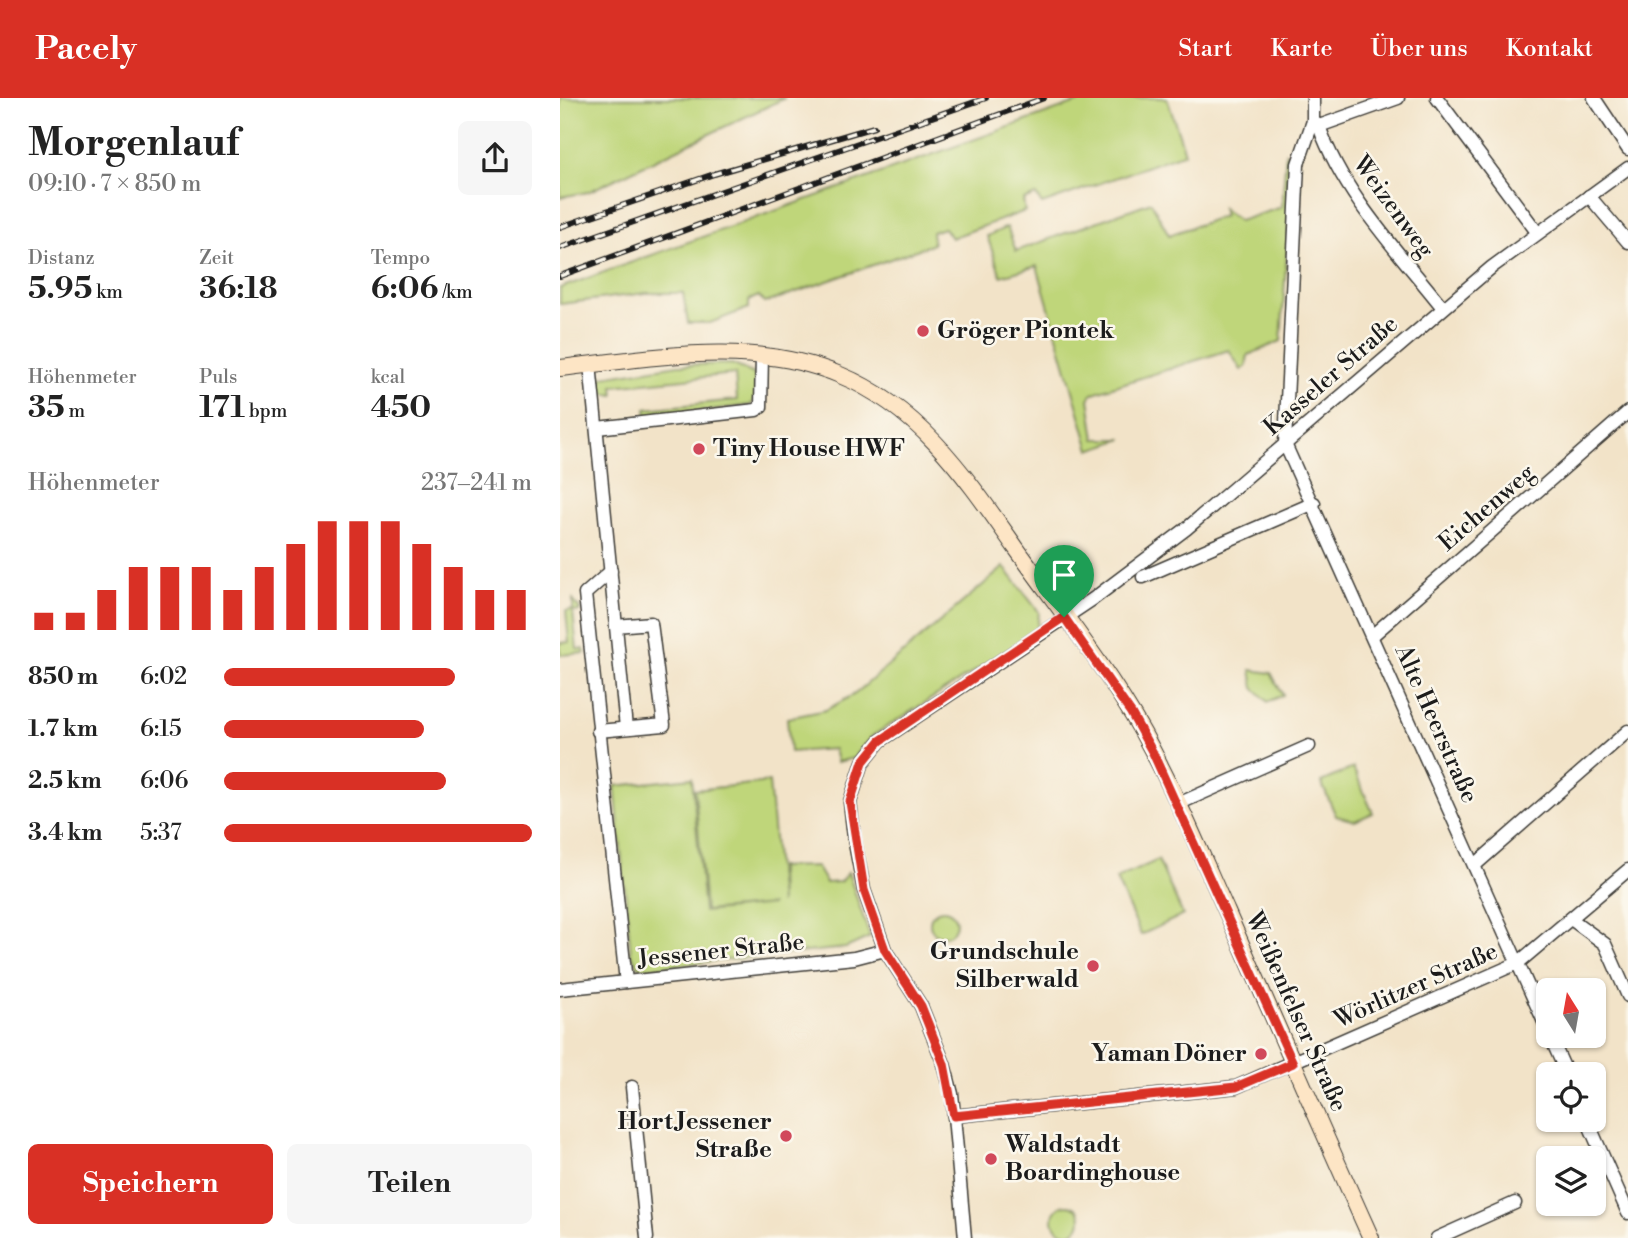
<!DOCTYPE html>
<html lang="de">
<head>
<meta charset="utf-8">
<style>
	:root { --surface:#fff; --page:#f6f6f6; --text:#222; --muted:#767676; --accent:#d93025 }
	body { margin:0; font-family:"Libre Bodoni",serif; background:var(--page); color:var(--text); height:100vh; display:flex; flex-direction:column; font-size:26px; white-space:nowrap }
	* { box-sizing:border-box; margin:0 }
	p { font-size:23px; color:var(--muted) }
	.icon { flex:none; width:38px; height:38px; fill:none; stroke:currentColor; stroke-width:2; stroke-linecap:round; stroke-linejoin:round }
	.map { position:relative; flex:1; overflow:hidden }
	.sheet { display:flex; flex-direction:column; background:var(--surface); width:560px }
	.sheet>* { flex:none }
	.needle { width:46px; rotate:349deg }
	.controls { position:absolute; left:976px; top:880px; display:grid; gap:14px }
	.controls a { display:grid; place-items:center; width:70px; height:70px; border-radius:10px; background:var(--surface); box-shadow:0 2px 5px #0004; font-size:35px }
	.pin { position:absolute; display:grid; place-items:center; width:60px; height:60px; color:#fff; margin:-72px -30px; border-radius:50% 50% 50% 0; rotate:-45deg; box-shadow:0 0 7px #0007 }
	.pin .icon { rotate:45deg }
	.round { display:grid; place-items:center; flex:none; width:74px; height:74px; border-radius:10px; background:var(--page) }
	.head { display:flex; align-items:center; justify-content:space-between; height:119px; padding:0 28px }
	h1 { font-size:38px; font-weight:700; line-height:52px }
	.stats { display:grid; grid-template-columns:repeat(3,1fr); gap:10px; height:119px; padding:7px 28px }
	.stats div { display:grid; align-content:center }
	.stats b { font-size:30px; font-weight:700 }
	.stats small { font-size:19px; font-weight:400 }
	.stats p { font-size:19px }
	.chart { height:196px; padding:14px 28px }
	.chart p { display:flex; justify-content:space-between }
	.chart svg { width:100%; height:126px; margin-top:7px; stroke:var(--accent); stroke-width:6 }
	.cta { display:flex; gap:14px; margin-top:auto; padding:14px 28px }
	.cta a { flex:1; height:80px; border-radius:10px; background:var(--accent); color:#fff; font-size:28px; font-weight:700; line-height:80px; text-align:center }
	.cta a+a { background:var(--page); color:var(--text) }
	ul { padding:0 28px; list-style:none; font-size:23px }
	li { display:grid; grid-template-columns:112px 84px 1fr; align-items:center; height:52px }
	li i { height:18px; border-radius:9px; background:var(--accent) }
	header { display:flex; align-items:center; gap:42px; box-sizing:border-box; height:98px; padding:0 35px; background:var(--accent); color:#fff }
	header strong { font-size:33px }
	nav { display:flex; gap:38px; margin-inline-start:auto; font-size:24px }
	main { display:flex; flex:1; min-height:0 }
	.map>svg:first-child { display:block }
	.green { fill:#bfd67a; stroke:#6e794b; stroke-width:2 }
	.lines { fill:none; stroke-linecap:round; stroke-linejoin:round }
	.street-casing { stroke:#3c3a36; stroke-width:15 }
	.secondary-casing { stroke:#3c3a36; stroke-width:18 }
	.street { stroke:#fff; stroke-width:12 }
	.secondary { stroke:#fde5c5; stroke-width:16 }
	.rail-casing { stroke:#1c1c1c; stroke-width:6 }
	.rail { stroke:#fbf7ec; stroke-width:3.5; stroke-dasharray:10; stroke-linecap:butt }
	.route-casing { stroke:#fff; stroke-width:14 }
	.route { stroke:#d93025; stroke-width:9 }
	.poi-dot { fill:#d1495b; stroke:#fbf7ec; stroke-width:2.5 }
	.labels { text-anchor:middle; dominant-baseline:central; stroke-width:5; stroke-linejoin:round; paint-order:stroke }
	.street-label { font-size:24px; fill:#1c1c1c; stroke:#fbf7ec }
	.poi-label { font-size:24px; font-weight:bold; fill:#1c1c1c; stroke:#fbf7ec; text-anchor:start }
</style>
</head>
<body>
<header>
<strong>Pacely</strong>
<nav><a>Start</a><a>Karte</a><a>Über uns</a><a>Kontakt</a></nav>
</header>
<main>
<section class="sheet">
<div class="head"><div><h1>Morgenlauf</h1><p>09:10 · 7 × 850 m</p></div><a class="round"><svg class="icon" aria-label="share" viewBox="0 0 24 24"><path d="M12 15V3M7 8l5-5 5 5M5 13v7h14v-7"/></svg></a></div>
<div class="stats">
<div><p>Distanz</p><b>5.95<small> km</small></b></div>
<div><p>Zeit</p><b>36:18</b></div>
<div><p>Tempo</p><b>6:06<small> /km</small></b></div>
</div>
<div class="stats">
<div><p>Höhenmeter</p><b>35<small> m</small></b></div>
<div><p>Puls</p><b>171<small> bpm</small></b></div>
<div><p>kcal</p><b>450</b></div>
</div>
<div class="chart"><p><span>Höhenmeter</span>237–241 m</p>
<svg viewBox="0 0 160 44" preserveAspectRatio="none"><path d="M5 44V38M15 44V38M25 44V30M35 44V22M45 44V22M55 44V22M65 44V30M75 44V22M85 44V14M95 44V6M105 44V6M115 44V6M125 44V14M135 44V22M145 44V30M155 44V30"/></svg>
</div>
<ul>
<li><b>850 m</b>6:02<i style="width:75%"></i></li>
<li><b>1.7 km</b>6:15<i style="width:65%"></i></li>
<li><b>2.5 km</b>6:06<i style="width:72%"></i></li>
<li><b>3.4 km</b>5:37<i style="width:100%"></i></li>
</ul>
<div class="cta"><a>Speichern</a><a>Teilen</a></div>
</section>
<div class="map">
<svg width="1068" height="1140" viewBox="0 0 1068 1140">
	<rect width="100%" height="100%" fill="#fbf7ec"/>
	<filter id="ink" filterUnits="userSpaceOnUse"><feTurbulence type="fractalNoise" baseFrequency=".0143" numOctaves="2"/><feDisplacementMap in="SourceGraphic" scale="14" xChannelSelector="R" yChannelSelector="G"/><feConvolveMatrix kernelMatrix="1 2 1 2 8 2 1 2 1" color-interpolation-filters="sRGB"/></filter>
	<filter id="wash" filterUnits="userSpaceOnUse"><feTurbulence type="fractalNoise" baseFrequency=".00686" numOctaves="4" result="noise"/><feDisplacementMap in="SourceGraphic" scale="28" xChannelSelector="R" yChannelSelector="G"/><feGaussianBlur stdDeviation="1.57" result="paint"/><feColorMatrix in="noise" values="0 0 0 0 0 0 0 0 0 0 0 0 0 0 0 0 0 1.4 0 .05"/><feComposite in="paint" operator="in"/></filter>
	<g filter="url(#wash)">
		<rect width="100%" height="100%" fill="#f2e3c8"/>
		<g class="green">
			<path d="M 0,0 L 225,0 L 28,94 L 0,99 Z"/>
			<path d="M 530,0 L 607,0 L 625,55 L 482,106 L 476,97 L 463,102 L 465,113 L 391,140 L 384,130 L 372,134 L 373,146 L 205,205 L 199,198 L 189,202 L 189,210 L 150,225 L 128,225 L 123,195 L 86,195 L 0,206 L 0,190 Z"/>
			<path d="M 726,55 L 733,59 L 721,243 L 688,257 L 686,269 L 681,272 L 669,252 L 533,295 L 529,301 L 535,341 L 563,341 L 530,352 L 477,168 L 441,178 L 427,138 L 447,129 L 456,153 L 591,104 L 609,137 L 664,118 L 662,110 L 679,123 L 722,109 Z"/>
			<path d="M 172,266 L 194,276 L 196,297 L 191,307 L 87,319 L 86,311 L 177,302 L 175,276 L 53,288 L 54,297 L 40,295 L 42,279 L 118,267 Z"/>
			<path d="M 444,469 L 479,514 L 477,534 L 312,638 L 294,660 L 277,664 L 274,651 L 230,654 L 227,620 L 266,612 L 295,596 Z"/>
			<path d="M 13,502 L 21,513 L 13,514 L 17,551 L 24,551 L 25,555 L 0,557 L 0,545 L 9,544 L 6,513 L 13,512 Z"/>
			<path d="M 691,572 L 711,575 L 723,597 L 708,604 L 694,590 Z"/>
			<path d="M 793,670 L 813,715 L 795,723 L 776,718 L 761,684 Z"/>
			<path d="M 132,680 L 144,814 L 212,807 L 145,813 L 135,692 L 209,684 L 220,806 L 219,769 L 256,768 L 266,785 L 280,784 L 288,774 L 310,839 L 286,850 L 88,870 L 78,868 L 71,856 L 55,688 Z"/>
			<path d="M 598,762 L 623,817 L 581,837 L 556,781 Z"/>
			<circle cx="383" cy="825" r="13"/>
			<circle cx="507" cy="1121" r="14"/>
		</g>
	</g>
	<g filter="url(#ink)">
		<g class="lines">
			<g class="street-casing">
				<g id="street">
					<path d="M 753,0 L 753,23 L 738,66 L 725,346 L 989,935"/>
					<path d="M 877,0 L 977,134"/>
					<path d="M 1034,0 L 1068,51"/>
					<path d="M 753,23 L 759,28 L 838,0"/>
					<path d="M 759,28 C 784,98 837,152 883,210"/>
					<path d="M 1029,98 L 1068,144"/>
					<path d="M 30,266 L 66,630"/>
					<path d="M 37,330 L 196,312 L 201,309 L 202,257"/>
					<path d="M 51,473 L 25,496 L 66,884"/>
					<path d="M 583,479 L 754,405"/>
					<path d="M 813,537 L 1068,314"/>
					<path d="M 38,633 L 104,627 L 91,525 L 56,528"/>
					<path d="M 618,706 L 749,648"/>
					<path d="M 915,767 L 1068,633"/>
					<path d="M 1011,821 L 1045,846 L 1068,898"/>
					<path d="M 0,891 L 294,860 L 325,852"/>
					<path d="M 990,938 L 1007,976"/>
					<path d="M 72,989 L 87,1140"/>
					<path d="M 394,1018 L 676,989 L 958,865 L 1068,772"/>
					<path d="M 1027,1022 L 1068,1115"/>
					<path d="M 405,1140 L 392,996 L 384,966 L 361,908 L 325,852 L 304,792 L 294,740 L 290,704 L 303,664 L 320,643 L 533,501 L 626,431 L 932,169 L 1068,70"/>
					<path d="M 877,1140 L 955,1105"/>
				</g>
			</g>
			<g class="secondary-casing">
				<path id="secondary" d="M 0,270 C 93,260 191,240 280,277 C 361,310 408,382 456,450 C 499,510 547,571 583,635 C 615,693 640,754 667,814 C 715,923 762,1032 811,1140"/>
			</g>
			<use href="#street" class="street"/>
			<use href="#secondary" class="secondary"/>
			<g class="rail-casing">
				<g id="rail">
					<path d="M 0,129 L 154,76 L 314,29"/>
					<path d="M 0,150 L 426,0"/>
					<path d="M 0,178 L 484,0"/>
				</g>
			</g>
			<use href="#rail" class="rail"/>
		</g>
	</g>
	<g class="lines" filter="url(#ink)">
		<g class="route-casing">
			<path id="route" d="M 504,519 L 571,615 L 593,655 L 733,965 L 676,989 L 394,1018 L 384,966 L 361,908 L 325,852 L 304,792 L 290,704 L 303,664 L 320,643 Z"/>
		</g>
		<use href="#route" class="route"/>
	</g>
	<g class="poi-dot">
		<circle cx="363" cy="233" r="7"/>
		<circle cx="139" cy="351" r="7"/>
		<circle cx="533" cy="868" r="7"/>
		<circle cx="701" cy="956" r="7"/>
		<circle cx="226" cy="1038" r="7"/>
		<circle cx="431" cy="1061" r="7"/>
	</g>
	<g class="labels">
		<g class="street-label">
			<text transform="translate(833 109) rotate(54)">Weizenweg</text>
			<text transform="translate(771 278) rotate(-41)">Kasseler Straße</text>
			<text transform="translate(927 410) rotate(-41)">Eichenweg</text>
			<text transform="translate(876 626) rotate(66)">Alte Heerstraße</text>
			<text transform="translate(161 853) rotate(-6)">Jessener Straße</text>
			<text transform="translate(856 888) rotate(-24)">Wörlitzer Straße</text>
			<text transform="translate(736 914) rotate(66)">Weißenfelser Straße</text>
		</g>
		<g class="poi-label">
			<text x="377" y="233">Gröger Piontek</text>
			<text x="153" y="351">Tiny House HWF</text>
			<text x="519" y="854" text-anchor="end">Grundschule<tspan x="519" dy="28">Silberwald</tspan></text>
			<text x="687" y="956" text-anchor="end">Yaman Döner</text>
			<text x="212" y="1024" text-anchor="end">Hort Jessener<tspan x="212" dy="28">Straße</tspan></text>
			<text x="445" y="1047">Waldstadt<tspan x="445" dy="28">Boardinghouse</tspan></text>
		</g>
	</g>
</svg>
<div class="controls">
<a><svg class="needle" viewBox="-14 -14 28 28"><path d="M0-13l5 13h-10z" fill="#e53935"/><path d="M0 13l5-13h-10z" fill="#767676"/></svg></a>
<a><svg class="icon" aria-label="locate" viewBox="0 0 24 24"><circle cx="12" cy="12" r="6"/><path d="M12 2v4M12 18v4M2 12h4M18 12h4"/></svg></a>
<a><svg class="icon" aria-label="layers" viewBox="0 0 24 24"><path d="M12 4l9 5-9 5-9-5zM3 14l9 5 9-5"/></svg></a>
</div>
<div class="pin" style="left:504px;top:519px;background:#1e9e55"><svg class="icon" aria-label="arrive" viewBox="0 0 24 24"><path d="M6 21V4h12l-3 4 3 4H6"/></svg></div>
</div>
</main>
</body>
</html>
